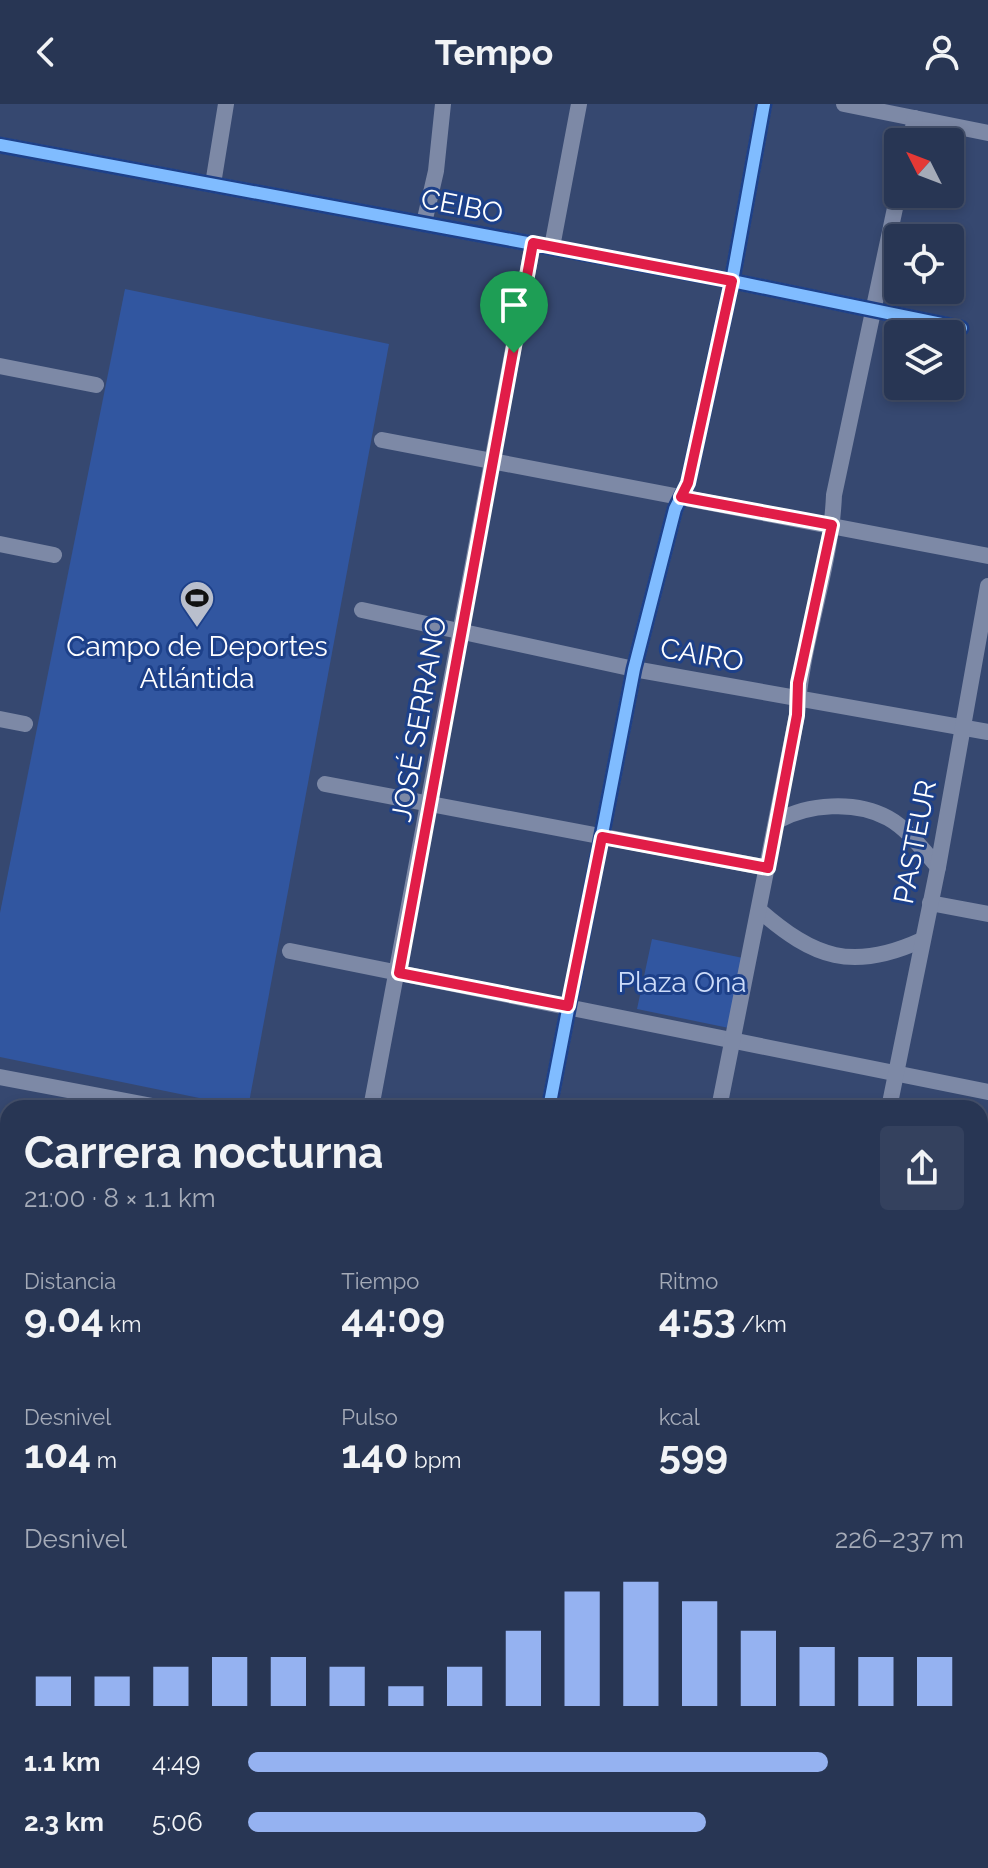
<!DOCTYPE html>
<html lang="es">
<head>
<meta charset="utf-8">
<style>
	:root { --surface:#283654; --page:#34415e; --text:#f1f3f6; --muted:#a5abb8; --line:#44506b; --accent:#95b2f1 }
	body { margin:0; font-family:Raleway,sans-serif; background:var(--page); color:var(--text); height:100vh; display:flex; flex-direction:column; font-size:30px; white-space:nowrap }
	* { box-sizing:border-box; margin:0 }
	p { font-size:26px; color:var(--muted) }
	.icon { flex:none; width:44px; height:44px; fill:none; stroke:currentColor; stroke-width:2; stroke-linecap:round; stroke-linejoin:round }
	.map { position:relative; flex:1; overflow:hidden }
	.details { position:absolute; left:0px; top:996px; width:988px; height:768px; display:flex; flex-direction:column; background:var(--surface); border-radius:24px 24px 0 0; box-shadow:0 4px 12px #0003,0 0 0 2px var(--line) }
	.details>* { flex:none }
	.needle { width:52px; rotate:312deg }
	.fabs { position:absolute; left:884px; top:24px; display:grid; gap:16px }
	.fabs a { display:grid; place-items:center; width:80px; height:80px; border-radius:8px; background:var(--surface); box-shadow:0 4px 12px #0003,0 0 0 2px var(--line); font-size:40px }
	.pin { position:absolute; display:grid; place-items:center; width:68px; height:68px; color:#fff; margin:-82px -34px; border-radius:50% 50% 50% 0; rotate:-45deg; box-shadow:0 0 8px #0007 }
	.pin .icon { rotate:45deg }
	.round { display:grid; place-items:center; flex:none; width:84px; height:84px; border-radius:8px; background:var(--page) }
	.head { display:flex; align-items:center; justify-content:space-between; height:136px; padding:0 24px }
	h1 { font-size:44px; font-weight:700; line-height:60px }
	.figures { display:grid; grid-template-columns:repeat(3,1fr); gap:12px; height:136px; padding:8px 24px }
	.figures div { display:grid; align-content:center }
	.figures b { font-size:40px; font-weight:700 }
	.figures small { font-size:22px; font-weight:400 }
	.figures p { font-size:22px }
	.chart { height:224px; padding:16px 24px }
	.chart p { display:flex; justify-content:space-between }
	.chart svg { width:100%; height:144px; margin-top:8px; stroke:var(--accent); stroke-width:6 }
	ul { padding:0 24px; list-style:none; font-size:26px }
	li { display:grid; grid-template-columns:128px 96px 1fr; align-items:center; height:60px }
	li i { height:20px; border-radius:10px; background:var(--accent) }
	header { display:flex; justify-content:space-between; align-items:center; height:104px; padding:0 24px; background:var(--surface); font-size:36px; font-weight:700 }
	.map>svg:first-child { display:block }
	.green { fill:#3156a0 }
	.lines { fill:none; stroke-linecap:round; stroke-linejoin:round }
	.stream { stroke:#364f85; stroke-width:4 }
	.minor { stroke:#7d89a6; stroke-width:16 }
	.cycleway-casing { stroke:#1d4089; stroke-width:17 }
	.cycleway { stroke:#80bcff; stroke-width:12 }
	.route-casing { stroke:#fff; stroke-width:16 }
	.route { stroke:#e11d48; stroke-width:10 }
	.labels { text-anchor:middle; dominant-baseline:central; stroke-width:6; stroke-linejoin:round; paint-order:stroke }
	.street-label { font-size:28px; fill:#fff; stroke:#1d4089 }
	.poi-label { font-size:28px; fill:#fff; stroke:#1d4089 }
	.park-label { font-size:28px; fill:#cddcf9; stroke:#1d4089 }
</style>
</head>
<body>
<header><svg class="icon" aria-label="back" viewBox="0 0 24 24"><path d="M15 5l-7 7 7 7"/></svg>Tempo<svg class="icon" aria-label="person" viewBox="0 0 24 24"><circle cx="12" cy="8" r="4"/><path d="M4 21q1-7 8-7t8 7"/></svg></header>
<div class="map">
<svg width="988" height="1764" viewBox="0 0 988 1764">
	<rect width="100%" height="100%" fill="#364870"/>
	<g class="green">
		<path d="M 125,185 L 389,240 L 248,1004 L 0,953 L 0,809 Z"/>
		<path d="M 652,835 L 743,854 L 729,924 L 637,905 Z"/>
	</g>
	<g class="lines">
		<g class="stream">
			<path d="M 0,1676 L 8,1678"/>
			<path d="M 390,1756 L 432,1764"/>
		</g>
		<g class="minor">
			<path d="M 844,0 L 988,29"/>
			<path d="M 910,38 L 915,14"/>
			<path d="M 0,41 L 732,177 L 961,224"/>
			<path d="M 213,80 L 226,0"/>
			<path d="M 424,119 L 436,67 L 443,0"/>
			<path d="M 552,143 L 579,0"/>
			<path d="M 0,262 L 96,281"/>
			<path d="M 382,336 L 988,452"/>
			<path d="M 0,440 L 54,451"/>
			<path d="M 362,506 L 634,565 L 988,628"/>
			<path d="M 0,615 L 25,620"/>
			<path d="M 325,680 L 768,764"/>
			<path d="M 777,717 C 808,700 855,696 888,714 C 908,725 923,746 938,763"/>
			<path d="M 930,799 L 988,810"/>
			<path d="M 759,806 C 814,854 852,868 922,836"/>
			<path d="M 290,847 L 988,988"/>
			<path d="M 0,973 L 163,1004"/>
			<path d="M 371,1004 L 533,139"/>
			<path d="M 549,1004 L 634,565 L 675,405 L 688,379 L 732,177 L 764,0"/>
			<path d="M 719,1004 L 797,611 C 801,537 831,466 834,391 L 898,90"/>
			<path d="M 889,1004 L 938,763 L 988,482"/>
			<path d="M 980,1163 L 988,1164"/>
			<path d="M 0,1346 L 8,1348"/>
			<path d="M 980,1376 L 988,1333"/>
			<path d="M 0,1456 L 8,1418"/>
			<path d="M 0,1496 L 8,1497"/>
			<path d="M 980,1533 L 988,1535"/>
			<path d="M 0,1651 L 8,1653"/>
			<path d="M 980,1679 L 988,1680"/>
			<path d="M 0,1715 L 8,1717"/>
			<path d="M 219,1756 L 265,1764"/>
			<path d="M 562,1756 L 606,1764"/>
			<path d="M 82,1764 L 83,1756"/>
			<path d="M 742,1764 L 744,1756"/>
			<path d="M 909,1764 L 911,1756"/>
		</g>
		<g class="cycleway-casing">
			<g id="cycleway">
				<path d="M 0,41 L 732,177 L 961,224"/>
				<path d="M 549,1004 L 634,565 L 675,405 L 688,379 L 732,177 L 764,0"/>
			</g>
		</g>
		<use href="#cycleway" class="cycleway"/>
	</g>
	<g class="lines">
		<g class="route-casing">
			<path id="route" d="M 533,139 L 732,177 L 688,379 L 681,393 L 832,421 L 798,579 L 797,611 L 768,764 L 602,733 L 568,902 L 399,869 Z"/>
		</g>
		<use href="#route" class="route"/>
	</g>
	<defs>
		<g id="stadium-pin" transform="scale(1.8)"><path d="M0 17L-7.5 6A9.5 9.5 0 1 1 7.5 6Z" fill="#b9bfcd" stroke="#1d4089"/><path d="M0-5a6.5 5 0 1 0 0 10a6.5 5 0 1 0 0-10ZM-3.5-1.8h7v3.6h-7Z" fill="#111"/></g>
	</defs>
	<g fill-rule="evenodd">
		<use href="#stadium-pin" x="197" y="494"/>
	</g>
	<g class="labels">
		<g class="street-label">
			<text transform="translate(462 102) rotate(11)">CEIBO</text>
			<text transform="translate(702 551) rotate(10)">CAIRO</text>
			<text transform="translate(419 615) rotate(-80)">JOSÉ SERRANO</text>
			<text transform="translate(915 738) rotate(-79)">PASTEUR</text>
		</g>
		<g class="poi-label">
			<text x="197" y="542">Campo de Deportes<tspan x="197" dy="32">Atlántida</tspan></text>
		</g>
		<g class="park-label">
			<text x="682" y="878">Plaza Ona</text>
		</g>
	</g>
</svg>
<div class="fabs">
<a><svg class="needle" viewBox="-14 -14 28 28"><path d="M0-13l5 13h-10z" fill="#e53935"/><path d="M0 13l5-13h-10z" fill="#a5abb8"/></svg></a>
<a><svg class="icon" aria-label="locate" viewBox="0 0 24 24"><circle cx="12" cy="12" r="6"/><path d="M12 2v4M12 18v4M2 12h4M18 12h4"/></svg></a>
<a><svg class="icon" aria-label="layers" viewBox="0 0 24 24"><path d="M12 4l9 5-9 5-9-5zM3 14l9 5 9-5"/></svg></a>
</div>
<div class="pin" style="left:514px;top:249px;background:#1e9e55"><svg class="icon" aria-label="arrive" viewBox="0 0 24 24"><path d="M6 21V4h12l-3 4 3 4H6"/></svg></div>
<section class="details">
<div class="head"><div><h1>Carrera nocturna</h1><p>21:00 · 8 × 1.1 km</p></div><a class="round"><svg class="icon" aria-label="share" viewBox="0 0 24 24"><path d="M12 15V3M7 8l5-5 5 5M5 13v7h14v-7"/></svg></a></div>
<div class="figures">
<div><p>Distancia</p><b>9.04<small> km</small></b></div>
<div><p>Tiempo</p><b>44:09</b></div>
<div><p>Ritmo</p><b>4:53<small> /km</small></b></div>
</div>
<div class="figures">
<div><p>Desnivel</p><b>104<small> m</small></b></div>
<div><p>Pulso</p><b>140<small> bpm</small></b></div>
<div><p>kcal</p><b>599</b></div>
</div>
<div class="chart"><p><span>Desnivel</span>226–237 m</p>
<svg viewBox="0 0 160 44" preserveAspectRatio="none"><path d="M5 44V35M15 44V35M25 44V32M35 44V29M45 44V29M55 44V32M65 44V38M75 44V32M85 44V21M95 44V9M105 44V6M115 44V12M125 44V21M135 44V26M145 44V29M155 44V29"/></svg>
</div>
<ul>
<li><b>1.1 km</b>4:49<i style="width:81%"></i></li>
<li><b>2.3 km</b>5:06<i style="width:64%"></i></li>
</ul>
</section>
</div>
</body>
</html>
